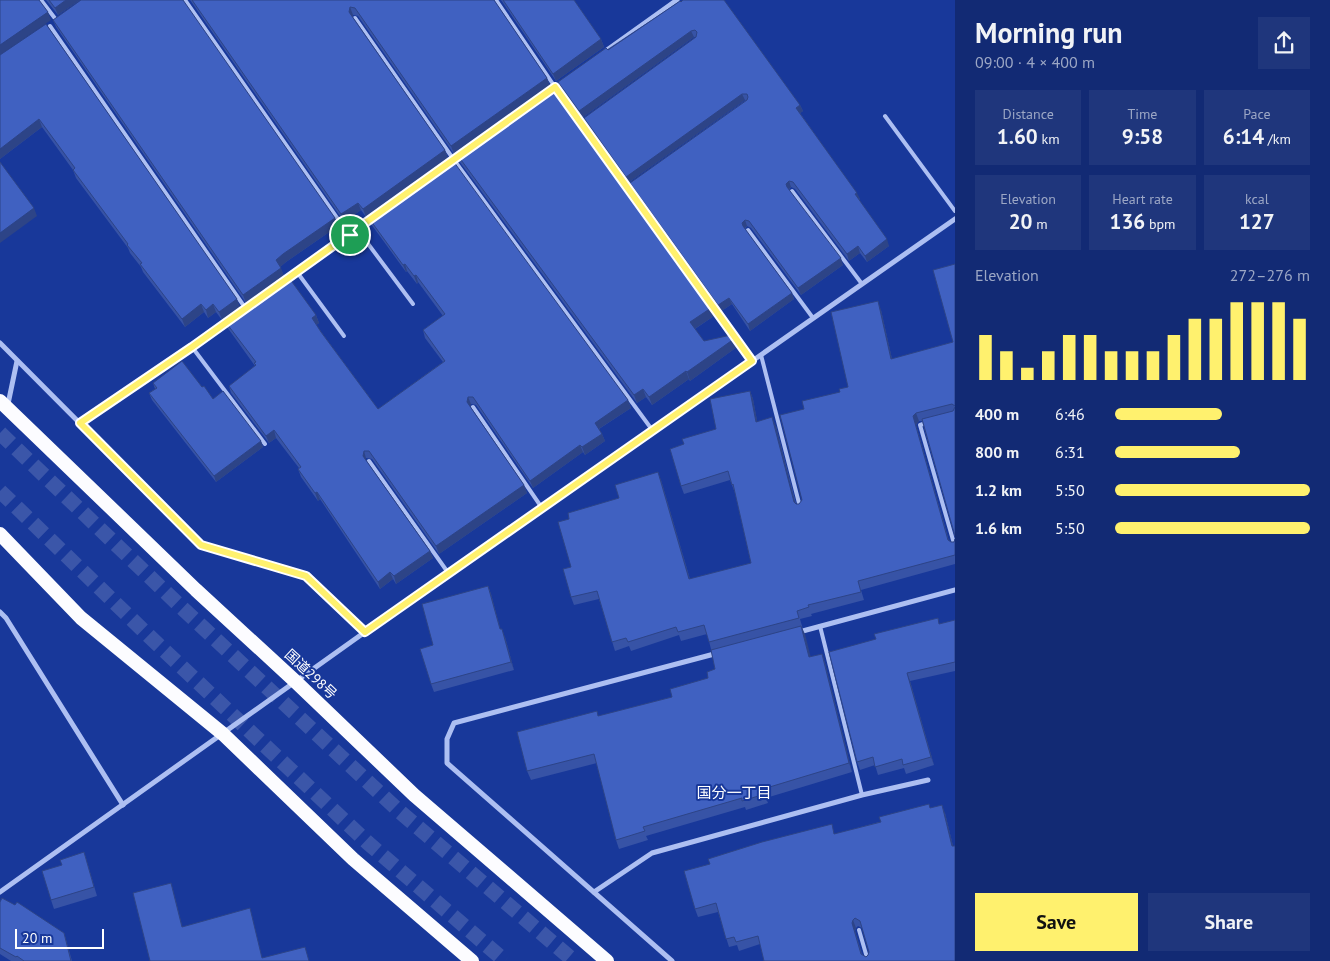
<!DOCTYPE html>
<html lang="en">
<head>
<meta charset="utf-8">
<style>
	:root { --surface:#122a74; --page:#1f367c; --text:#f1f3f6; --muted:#9ca7c5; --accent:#fff16e }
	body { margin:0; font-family:"PT Sans","Noto Sans JP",sans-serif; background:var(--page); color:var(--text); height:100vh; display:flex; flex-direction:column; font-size:19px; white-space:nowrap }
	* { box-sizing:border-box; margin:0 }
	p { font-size:16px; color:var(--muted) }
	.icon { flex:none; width:28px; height:28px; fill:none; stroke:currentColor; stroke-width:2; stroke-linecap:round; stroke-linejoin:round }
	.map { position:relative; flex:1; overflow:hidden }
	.sheet { display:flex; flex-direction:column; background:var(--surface); width:375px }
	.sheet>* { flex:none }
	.scale { position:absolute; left:15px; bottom:12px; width:89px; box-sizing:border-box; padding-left:5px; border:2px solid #fff; border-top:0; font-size:14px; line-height:18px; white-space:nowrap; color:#fff; -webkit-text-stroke:4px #18389a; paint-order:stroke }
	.pin { position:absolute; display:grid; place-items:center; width:42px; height:42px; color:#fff; margin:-21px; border:2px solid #fff; border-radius:50%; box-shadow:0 1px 5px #0007 }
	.round { display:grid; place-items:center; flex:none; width:52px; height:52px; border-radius:0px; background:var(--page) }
	.headline { display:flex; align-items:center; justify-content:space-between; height:85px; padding:0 20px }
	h1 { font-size:28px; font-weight:800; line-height:38px }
	.figures { display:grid; grid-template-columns:repeat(3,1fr); gap:8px; height:85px; padding:5px 20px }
	.figures div { display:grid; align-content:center; border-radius:0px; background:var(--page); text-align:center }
	.figures b { font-size:21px; font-weight:800 }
	.figures small { font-size:14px; font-weight:400 }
	.figures p { font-size:14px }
	.chart { height:140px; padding:10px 20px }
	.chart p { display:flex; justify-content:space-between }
	.chart svg { width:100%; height:90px; margin-top:5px; stroke:var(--accent); stroke-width:6 }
	.primary-button { display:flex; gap:10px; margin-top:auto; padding:10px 20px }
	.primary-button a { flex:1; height:58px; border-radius:0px; background:var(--accent); color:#111; font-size:20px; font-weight:800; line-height:58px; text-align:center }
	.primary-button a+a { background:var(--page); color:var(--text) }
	ul { padding:0 20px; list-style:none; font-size:16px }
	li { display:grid; grid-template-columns:80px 60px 1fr; align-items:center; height:38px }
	li i { height:12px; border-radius:6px; background:var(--accent) }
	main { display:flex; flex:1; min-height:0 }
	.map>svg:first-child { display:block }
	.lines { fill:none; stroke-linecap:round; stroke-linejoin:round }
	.motorway-tunnel { stroke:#3b56a9; stroke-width:15; stroke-dasharray:15 8; stroke-linecap:butt }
	.service { stroke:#adbff2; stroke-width:4 }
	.minor { stroke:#adbff2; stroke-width:5 }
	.trunk { stroke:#fcfcff; stroke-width:14 }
	.wall { fill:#3753a6; fill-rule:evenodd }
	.shaded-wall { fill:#2d4487 }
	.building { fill:#4061c1; stroke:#2d4487; fill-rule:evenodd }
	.route-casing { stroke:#fff; stroke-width:10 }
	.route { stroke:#fff16e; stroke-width:6 }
	.labels { text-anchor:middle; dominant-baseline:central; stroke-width:4; stroke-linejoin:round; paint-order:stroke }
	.street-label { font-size:14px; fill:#fff; stroke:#18389a }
	.neighbourhood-label { font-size:15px; fill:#fff; stroke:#18389a }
</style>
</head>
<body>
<main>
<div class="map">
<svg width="955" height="961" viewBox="0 0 955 961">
	<rect width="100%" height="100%" fill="#18389a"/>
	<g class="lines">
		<g class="motorway-tunnel">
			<path d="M 0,433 L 180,606 L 399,811 L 574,961"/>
			<path d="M 0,491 L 149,636 L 368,843 L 505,961"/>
		</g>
		<g class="service">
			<path d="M 41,0 L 57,21"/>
			<path d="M 185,0 L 349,235"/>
			<path d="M 496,0 L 555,87 L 751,361"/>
			<path d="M 355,18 L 454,160 L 653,431"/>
			<path d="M 50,26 L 246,309"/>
			<path d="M 885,116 L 955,211"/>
			<path d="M 792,191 L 862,284"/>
			<path d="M 357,229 L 413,304"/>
			<path d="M 748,230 L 813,318"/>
			<path d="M 297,272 L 344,336"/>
			<path d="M 192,347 L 265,444"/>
			<path d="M 761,355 L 800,507"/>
			<path d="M 473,407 L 542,508"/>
			<path d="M 926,423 L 920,425 L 955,547"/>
			<path d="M 369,461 L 449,574"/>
			<path d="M 820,626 L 862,795"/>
			<path d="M 859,930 L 868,961"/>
		</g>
		<g class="minor">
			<path d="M 607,50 L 677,0"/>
			<path d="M 283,282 L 374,217"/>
			<path d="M 0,343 L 201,545 L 305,576 L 365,632"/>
			<path d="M 8,404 L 17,361"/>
			<path d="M 80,423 L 230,320"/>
			<path d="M 0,612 L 6,618 L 123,805"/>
			<path d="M 799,632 L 955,590"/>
			<path d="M 0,892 L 365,632 L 955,219"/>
			<path d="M 594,892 L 652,853 L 862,795 L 928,780"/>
			<path d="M 672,961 L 447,763 L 447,739 L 454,723 L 718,653"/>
		</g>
		<g class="trunk">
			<path d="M 0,401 L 196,590 L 296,682 L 414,795 L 607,961"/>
			<path d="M 0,534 L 81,618 L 223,734 L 353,859 L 472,961"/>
		</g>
	</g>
	<g class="wall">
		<path d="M 46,0 L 80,0 L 58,15 Z"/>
		<path d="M 190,0 L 494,0 L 547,78 L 550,86 L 454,154 L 358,16 L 353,15 L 353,17 L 445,150 L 448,158 L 366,217 L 361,210 L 344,222 Z"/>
		<path d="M 501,0 L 574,0 L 601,39 L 604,47 L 556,81 Z"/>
		<path d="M 680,1 L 800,105 L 803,111 L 800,113 L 860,199 L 859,200 L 889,246 L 867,262 L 860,253 L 849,261 L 795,189 L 791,187 L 789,190 L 843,265 L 801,295 L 751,228 L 747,226 L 745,229 L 792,293 L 794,299 L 750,331 L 732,304 L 720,312 L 633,189 L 630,183 L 746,100 L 745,100 L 628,183 L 586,124 L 584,118 L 696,37 L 694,37 L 582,118 L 561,89 L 558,82 Z"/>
		<path d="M 53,20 L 335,218 L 338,226 L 286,262 L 280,267 L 284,276 L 246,303 L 56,27 Z"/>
		<path d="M 0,55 L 240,307 L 222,320 L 216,312 L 208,318 L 204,312 L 185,327 L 143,272 L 141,267 L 130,253 L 128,248 L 76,178 L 73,170 L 42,127 L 0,159 Z"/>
		<path d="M 456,153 L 714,316 L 695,329 L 704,341 L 737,347 L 690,381 L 689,379 L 652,405 L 646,397 L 637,403 L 459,161 Z"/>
		<path d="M 368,217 L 628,400 L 631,408 L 599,429 L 602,434 L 605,441 L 585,455 L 583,452 L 533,488 L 476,405 L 471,404 L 470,406 L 524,485 L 527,493 L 439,554 L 372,459 L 366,458 L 366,460 L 430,551 L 433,558 L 396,584 L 393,579 L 380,589 L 320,499 L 318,501 L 301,477 L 298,469 L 299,468 L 276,438 L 269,443 L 231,393 L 229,386 L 255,366 L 227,327 L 224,320 L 316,315 L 319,323 L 316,325 L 378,409 L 443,362 L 425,338 L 423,330 L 443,316 L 418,282 L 417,284 L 407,271 L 406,272 L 371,224 Z"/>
		<path d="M 955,264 L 955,536 L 922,421 L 919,421 L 916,425 L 949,541 L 951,542 L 954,542 L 955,539 L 955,564 L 861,590 L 864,600 L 811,614 L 812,616 L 800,619 L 802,626 L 810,657 L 822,654 L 825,663 L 852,772 L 766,798 L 768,803 L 746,810 L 745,807 L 646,836 L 648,840 L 619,849 L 616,840 L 597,763 L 531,780 L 527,771 L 599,716 L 672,697 L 708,678 L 715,669 L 711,649 L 707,634 L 681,641 L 679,635 L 631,651 L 629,646 L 615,651 L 599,599 L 574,605 L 571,597 L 571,567 L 569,519 L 661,480 L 690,579 L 751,563 L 735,493 L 730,480 L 684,494 L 681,486 L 684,444 L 716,429 L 750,391 L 753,399 L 757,421 L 776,426 L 796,503 L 796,504 L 799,504 L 802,500 L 804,409 L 840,392 L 848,387 L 881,310 L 892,359 L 953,342 Z"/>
		<path d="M 153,383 L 202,387 L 213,399 L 261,441 L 263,447 L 216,482 L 152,400 L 149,393 L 155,389 Z"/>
		<path d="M 488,586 L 491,594 L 500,629 L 505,637 L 514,670 L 434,692 L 431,684 L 433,645 Z"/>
		<path d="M 955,620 L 955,671 L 910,681 L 934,765 L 906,774 L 904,768 L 878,775 L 875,765 L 860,770 L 857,762 L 829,652 Z"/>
		<path d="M 931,808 L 945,813 L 953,846 L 955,961 L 764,961 L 760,944 L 739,951 L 737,945 L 729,947 L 718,912 L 698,917 L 695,909 L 710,864 L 835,834 ZM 858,926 L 862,928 L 869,952 L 868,955 L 866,957 L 862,954 L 855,931 L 856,928 Z"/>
		<path d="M 84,852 L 97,896 L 54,909 L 51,900 L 62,865 Z"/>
		<path d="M 0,902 L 64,933 L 72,961 L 11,961 L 0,954 Z"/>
	</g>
	<g class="shaded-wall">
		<path d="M 66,0 L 80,0 L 58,15 L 55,8 Z"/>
		<path d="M 350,7 L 353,15 L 352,20 L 349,12 Z"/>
		<path d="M 48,12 L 51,20 L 0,55 L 0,45 Z"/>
		<path d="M 691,31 L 694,37 L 582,118 L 579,111 Z"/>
		<path d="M 601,39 L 604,47 L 556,81 L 553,74 Z"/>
		<path d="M 547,78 L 550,86 L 454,154 L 451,146 Z"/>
		<path d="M 742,94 L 745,100 L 628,183 L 626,177 Z"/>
		<path d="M 800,105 L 803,111 L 799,114 L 796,108 Z"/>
		<path d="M 39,119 L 42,127 L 0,159 L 0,149 Z"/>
		<path d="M 445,150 L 448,158 L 366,217 L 363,209 Z"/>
		<path d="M 789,181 L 791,187 L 788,190 L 789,193 L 786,184 Z"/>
		<path d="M 857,193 L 860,199 L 857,201 L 855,194 Z"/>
		<path d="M 358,203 L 361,210 L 344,222 L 341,214 Z"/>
		<path d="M 34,208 L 37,216 L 0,243 L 0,233 Z"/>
		<path d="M 335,218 L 338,226 L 286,262 L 279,268 L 276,260 L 283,254 Z"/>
		<path d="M 745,220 L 747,226 L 744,229 L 742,223 Z"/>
		<path d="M 887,239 L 889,246 L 867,262 L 865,256 Z"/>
		<path d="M 858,246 L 860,253 L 849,261 L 847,254 Z"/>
		<path d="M 841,258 L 843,265 L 801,295 L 798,288 Z"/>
		<path d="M 405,264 L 407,271 L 406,272 L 403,265 Z"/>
		<path d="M 281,268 L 284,276 L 246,303 L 243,295 Z"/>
		<path d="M 416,275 L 418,282 L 417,284 L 414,276 Z"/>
		<path d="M 792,293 L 794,299 L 750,331 L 748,324 Z"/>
		<path d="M 729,298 L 732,304 L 720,312 L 718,305 Z"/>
		<path d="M 237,299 L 240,307 L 222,320 L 219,312 Z"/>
		<path d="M 878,301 L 881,310 L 894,368 L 891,359 Z"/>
		<path d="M 201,304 L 204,312 L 185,327 L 182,319 Z"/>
		<path d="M 213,304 L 216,312 L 208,318 L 206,310 Z"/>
		<path d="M 711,308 L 714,316 L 693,330 L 690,322 Z"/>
		<path d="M 316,315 L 319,323 L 315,326 L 312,318 Z"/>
		<path d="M 734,339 L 737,347 L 690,381 L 687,372 Z"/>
		<path d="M 686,371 L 689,379 L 652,405 L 649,397 Z"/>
		<path d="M 643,389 L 646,397 L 637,403 L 634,395 Z"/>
		<path d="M 750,391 L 753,399 L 759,430 L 756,422 Z"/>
		<path d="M 468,397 L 471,404 L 470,409 L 467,402 Z"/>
		<path d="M 628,400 L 631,408 L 597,430 L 595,423 Z"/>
		<path d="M 916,413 L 919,421 L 916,425 L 951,548 L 913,416 Z"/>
		<path d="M 772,417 L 776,426 L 797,510 L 794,502 Z"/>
		<path d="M 274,430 L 276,438 L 269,443 L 266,436 Z"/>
		<path d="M 602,434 L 605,441 L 585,455 L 582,447 Z"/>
		<path d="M 261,441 L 263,447 L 216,482 L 214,476 Z"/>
		<path d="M 580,445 L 583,452 L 533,488 L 530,481 Z"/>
		<path d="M 364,451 L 366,458 L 366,463 L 363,456 Z"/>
		<path d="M 658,472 L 661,480 L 692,587 L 689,579 Z"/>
		<path d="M 524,485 L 527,493 L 439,554 L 436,546 Z"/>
		<path d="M 317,492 L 320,499 L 318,501 L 315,493 Z"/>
		<path d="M 430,551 L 433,558 L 396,584 L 394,576 Z"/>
		<path d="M 390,572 L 393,579 L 380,589 L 378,582 Z"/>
		<path d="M 488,586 L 491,594 L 503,638 L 500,629 Z"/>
		<path d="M 801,626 L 805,634 L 813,666 L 809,657 Z"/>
		<path d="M 502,629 L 505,637 L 514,670 L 511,662 Z"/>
		<path d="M 822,654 L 825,663 L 852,772 L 849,763 Z"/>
		<path d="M 907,673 L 910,681 L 934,765 L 931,757 Z"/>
		<path d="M 942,805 L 945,813 L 955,854 L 952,846 Z"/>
		<path d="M 171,883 L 174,893 L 185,937 L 182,927 Z"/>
		<path d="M 853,920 L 856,928 L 855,931 L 864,961 L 852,923 Z"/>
	</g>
	<g class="building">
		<path d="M 0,0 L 39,0 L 48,12 L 0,45 Z"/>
		<path d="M 49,0 L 66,0 L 55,8 Z"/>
		<path d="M 81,0 L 183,0 L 335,218 L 283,254 L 276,260 L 281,268 L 243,295 L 53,20 Z"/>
		<path d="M 192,0 L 494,0 L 547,78 L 451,146 L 355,8 L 350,7 L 349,12 L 445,150 L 363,209 L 358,203 L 341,214 Z"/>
		<path d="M 503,0 L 574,0 L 601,39 L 553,74 Z"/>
		<path d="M 683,0 L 724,0 L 800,105 L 796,108 L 857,193 L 855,194 L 887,239 L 865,256 L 858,246 L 847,254 L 793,182 L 789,181 L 786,184 L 787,187 L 841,258 L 798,288 L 749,221 L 745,220 L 742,223 L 743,226 L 792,293 L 748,324 L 729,298 L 718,305 L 630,183 L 747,100 L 748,97 L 747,94 L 742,94 L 626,177 L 584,118 L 696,37 L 697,32 L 695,30 L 691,31 L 579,111 L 558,82 L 606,48 L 608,50 L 680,1 L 681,2 Z"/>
		<path d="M 46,24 L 237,299 L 219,312 L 213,304 L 206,310 L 201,304 L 182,319 L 140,264 L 142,263 L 127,245 L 128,244 L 73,170 L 75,168 L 39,119 L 0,149 L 0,55 Z"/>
		<path d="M 552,85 L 711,308 L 690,322 L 704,341 L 731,335 L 734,339 L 687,372 L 686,371 L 649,397 L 643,389 L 634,395 L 456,153 Z"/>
		<path d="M 451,158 L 628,400 L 595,423 L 602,434 L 582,447 L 580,445 L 530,481 L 473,397 L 468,397 L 467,402 L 524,485 L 436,546 L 369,451 L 364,451 L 363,456 L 430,551 L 394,576 L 390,572 L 378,582 L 317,492 L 315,493 L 298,469 L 301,467 L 274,430 L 266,436 L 229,386 L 256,365 L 254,363 L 256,362 L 224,320 L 287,275 L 316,315 L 312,318 L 321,332 L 378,409 L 445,361 L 423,330 L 445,314 L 416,275 L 414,276 L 405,264 L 403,265 L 368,217 Z"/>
		<path d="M 0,162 L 34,208 L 0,233 Z"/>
		<path d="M 955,264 L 955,406 L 952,404 L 916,413 L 913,416 L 948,540 L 951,542 L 954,542 L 955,539 L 955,555 L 858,581 L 861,592 L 808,605 L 809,607 L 797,611 L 799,618 L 709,642 L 704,625 L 678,632 L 676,627 L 628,642 L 626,638 L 612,642 L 597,591 L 571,597 L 563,569 L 571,567 L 558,522 L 569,519 L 568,513 L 619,498 L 615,485 L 658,472 L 689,579 L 751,563 L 733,484 L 732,485 L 728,471 L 681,486 L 670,449 L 684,444 L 682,439 L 716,429 L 710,399 L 750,391 L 756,422 L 772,417 L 794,502 L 796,504 L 799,504 L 802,500 L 780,415 L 804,409 L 802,401 L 840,392 L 839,389 L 848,387 L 831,312 L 878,301 L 891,359 L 953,342 L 933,270 Z"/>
		<path d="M 182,361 L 202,387 L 204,386 L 213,399 L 223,391 L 261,441 L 214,476 L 149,393 L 157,388 L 153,383 Z"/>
		<path d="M 955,407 L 955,536 L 922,419 L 953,411 Z"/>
		<path d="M 488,586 L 500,629 L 502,629 L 511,662 L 431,684 L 420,649 L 433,645 L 422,604 Z"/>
		<path d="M 938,618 L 939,624 L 955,620 L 955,662 L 907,673 L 931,757 L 903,765 L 902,759 L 875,767 L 873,757 L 857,762 L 829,652 L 876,639 L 874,634 Z"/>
		<path d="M 801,626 L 809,657 L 822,654 L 849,763 L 763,789 L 765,794 L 742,801 L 742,798 L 643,827 L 645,831 L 616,840 L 594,754 L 527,771 L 517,732 L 597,711 L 598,716 L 672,697 L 670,689 L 708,678 L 707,672 L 715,669 L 711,650 Z"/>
		<path d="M 929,804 L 930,808 L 942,805 L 952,846 L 955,846 L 955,961 L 764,961 L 758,936 L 736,942 L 734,937 L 726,939 L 716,903 L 695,909 L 684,871 L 710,864 L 708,859 L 762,842 L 832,824 L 834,834 L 881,822 L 879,817 ZM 855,918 L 860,921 L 869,952 L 868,955 L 866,957 L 861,954 L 852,923 L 853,920 Z"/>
		<path d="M 84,852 L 94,887 L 51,900 L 42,871 L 62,865 L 60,860 Z"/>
		<path d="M 171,883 L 182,927 L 250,908 L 262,958 L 305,947 L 309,961 L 150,961 L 133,893 Z"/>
		<path d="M 2,898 L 15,905 L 17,902 L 64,933 L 71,961 L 24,961 L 17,956 L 16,957 L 0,948 L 0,902 Z"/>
	</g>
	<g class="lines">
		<g class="route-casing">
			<path id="route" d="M 555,87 L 752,361 L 365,632 L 306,576 L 201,545 L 80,423 L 192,347 Z"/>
		</g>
		<use href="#route" class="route"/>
	</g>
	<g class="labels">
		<g class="street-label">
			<text transform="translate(311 674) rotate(43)">国道298号</text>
		</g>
		<g class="neighbourhood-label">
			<text x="734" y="792">国分一丁目</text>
		</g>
	</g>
</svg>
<div class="scale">20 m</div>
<div class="pin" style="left:350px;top:235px;background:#1e9e55"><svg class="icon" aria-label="arrive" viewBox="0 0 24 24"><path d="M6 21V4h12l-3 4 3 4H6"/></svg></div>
</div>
<section class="sheet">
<div class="headline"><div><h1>Morning run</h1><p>09:00 · 4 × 400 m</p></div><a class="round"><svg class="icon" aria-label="share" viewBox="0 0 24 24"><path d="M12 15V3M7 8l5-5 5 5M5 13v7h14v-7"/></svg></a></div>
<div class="figures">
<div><p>Distance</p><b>1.60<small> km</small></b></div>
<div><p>Time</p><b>9:58</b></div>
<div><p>Pace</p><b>6:14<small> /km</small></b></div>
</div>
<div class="figures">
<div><p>Elevation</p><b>20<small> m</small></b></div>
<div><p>Heart rate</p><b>136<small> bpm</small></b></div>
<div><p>kcal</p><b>127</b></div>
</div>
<div class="chart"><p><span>Elevation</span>272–276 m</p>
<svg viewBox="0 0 160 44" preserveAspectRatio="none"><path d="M5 44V22M15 44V30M25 44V38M35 44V30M45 44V22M55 44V22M65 44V30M75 44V30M85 44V30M95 44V22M105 44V14M115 44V14M125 44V6M135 44V6M145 44V6M155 44V14"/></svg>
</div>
<ul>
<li><b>400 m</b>6:46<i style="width:55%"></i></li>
<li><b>800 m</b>6:31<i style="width:64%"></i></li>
<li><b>1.2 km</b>5:50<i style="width:100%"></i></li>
<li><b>1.6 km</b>5:50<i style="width:100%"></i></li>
</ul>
<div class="primary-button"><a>Save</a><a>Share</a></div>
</section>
</main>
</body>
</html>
